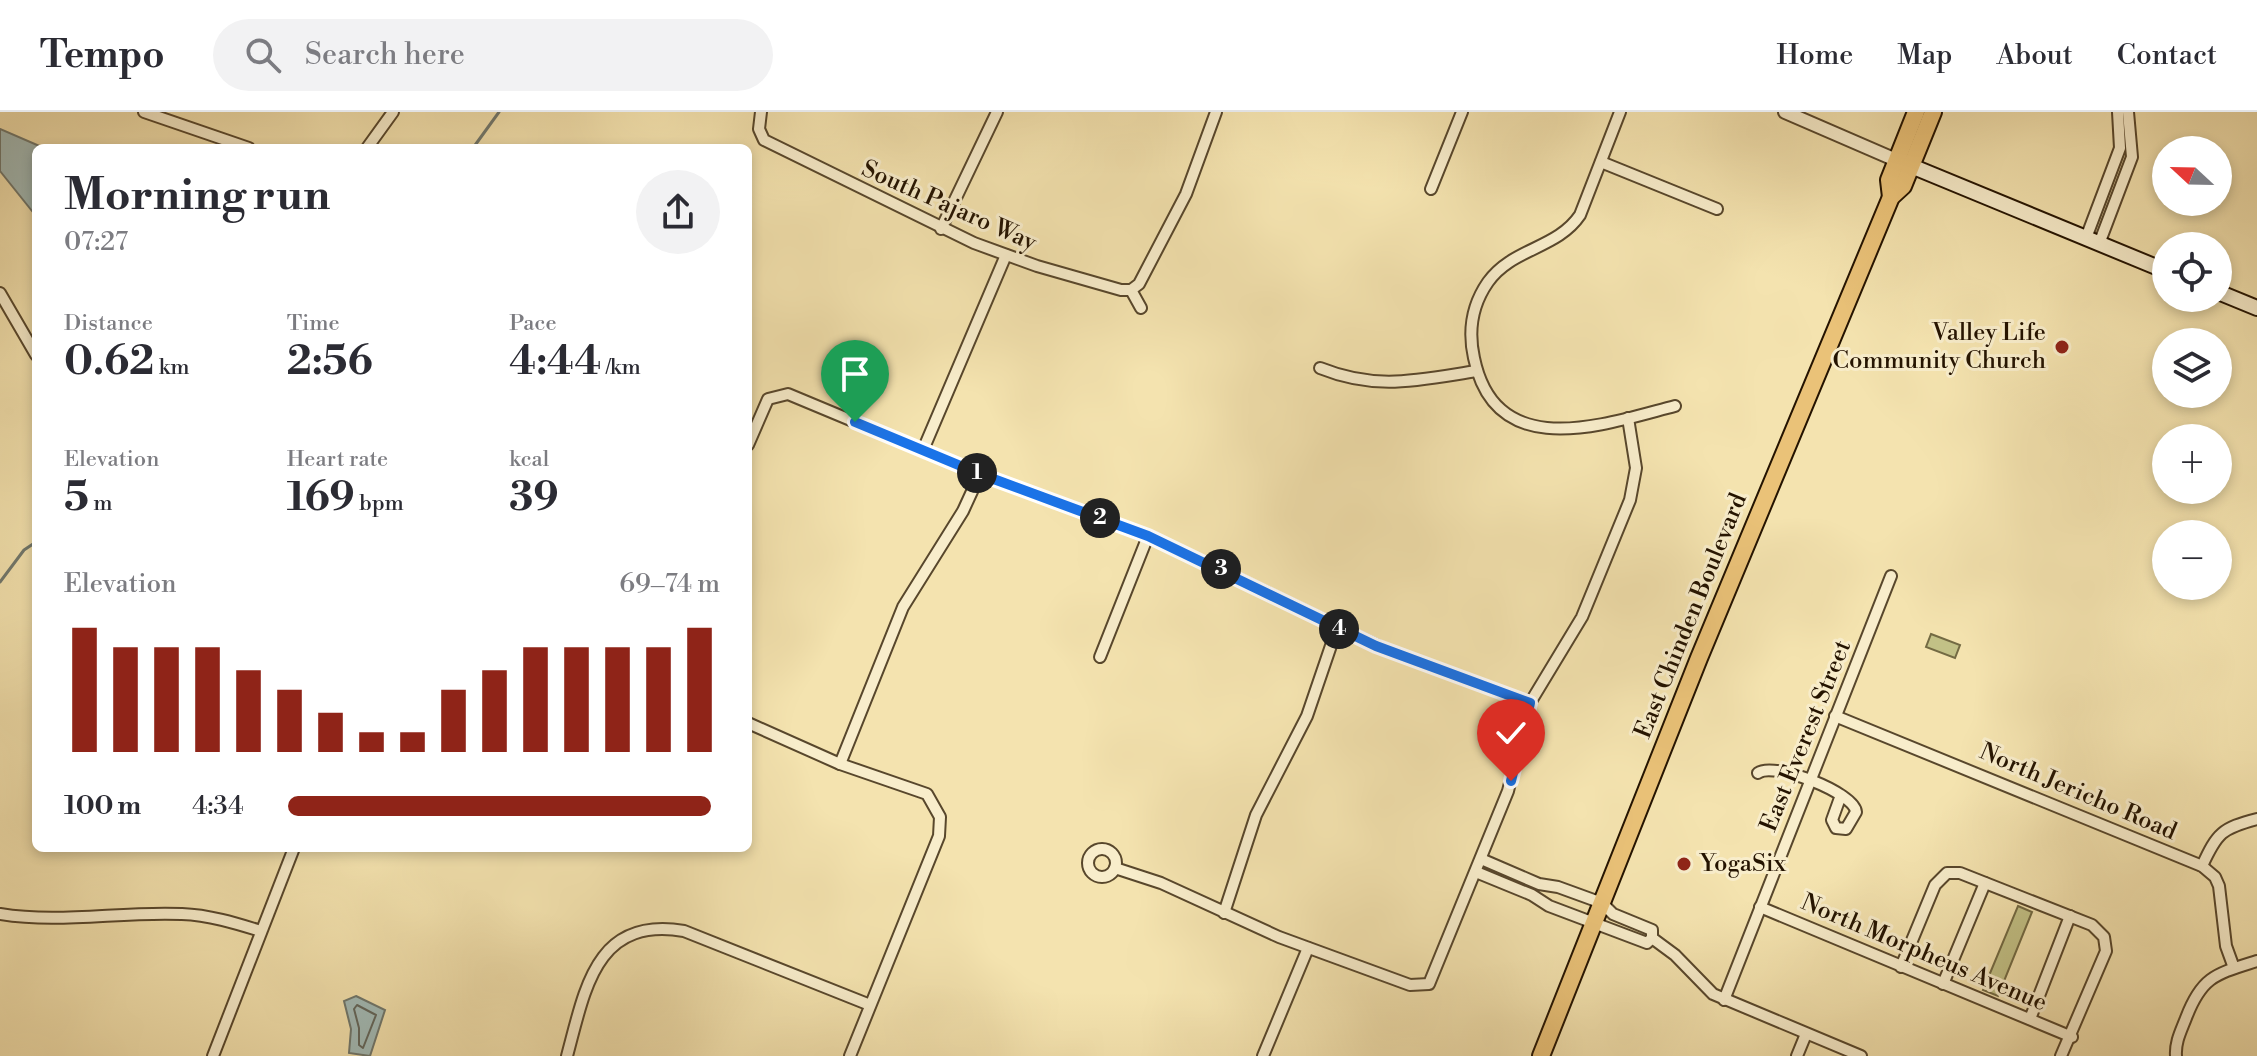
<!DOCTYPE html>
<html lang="en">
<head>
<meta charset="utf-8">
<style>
	:root { --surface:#fff; --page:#f2f2f3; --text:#2b2b33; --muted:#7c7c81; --line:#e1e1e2; --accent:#8f2418 }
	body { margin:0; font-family:"Libre Bodoni",serif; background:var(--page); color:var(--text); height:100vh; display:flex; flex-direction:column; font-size:30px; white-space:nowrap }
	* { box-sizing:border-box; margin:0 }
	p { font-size:26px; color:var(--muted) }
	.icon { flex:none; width:44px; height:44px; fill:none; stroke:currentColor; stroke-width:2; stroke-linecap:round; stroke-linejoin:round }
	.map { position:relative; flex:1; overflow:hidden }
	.panel { position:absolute; left:32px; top:32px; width:720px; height:708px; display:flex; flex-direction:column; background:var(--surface); border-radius:12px; box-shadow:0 4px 12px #0003 }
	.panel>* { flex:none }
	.needle { width:52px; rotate:292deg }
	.fabs { position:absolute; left:2152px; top:24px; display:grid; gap:16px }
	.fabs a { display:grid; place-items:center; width:80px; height:80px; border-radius:50%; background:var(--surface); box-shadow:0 4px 12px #0003; font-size:40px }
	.pin { position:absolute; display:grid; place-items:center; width:68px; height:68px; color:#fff; margin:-82px -34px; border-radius:50% 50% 50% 0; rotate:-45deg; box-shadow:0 0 8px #0007 }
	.pin .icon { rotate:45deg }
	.km { position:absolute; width:40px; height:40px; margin:-20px; border-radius:50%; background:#222; color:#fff; font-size:22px; line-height:40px; text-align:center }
	.round { display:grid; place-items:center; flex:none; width:84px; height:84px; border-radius:42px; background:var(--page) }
	.headline { display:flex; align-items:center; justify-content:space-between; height:136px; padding:0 32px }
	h1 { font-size:44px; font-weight:800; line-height:60px }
	.metrics { display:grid; grid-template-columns:repeat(3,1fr); gap:12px; height:136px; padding:8px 32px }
	.metrics div { display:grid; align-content:center }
	.metrics b { font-size:40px; font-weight:800 }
	.metrics small { font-size:22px; font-weight:400 }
	.metrics p { font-size:22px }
	.chart { height:224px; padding:16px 32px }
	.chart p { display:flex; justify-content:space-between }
	.chart svg { width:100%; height:144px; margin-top:8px; stroke:var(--accent); stroke-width:6 }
	ul { padding:0 32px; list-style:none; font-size:26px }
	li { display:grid; grid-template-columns:128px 96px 1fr; align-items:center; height:60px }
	li i { height:20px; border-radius:10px; background:var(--accent) }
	header { display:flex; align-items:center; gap:48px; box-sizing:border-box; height:112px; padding:0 40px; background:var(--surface); border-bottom:2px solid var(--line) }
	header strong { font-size:38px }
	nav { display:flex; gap:44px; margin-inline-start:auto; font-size:28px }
	.search { width:560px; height:72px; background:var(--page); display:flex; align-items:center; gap:20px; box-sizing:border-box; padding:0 28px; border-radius:44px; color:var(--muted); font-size:30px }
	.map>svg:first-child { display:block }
	.park { fill:#c2c186; stroke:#736a43; stroke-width:2 }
	.water { fill:#a2bbb7; stroke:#70786e; stroke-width:2 }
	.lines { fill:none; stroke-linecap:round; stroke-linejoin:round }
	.shore { stroke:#63675c; stroke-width:2 }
	.stream { stroke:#70786e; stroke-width:3 }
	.minor-casing { stroke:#58472c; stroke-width:14 }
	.tertiary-casing { stroke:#58472c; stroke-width:16 }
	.secondary-casing { stroke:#241300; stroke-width:18 }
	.primary-casing { stroke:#241300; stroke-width:20 }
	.minor { stroke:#f8edcb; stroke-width:10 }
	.tertiary { stroke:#f8edcb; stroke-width:12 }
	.secondary { stroke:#f8edcb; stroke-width:14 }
	.primary { stroke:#eac278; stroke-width:16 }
	.route-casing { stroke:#fff; stroke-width:16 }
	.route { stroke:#1a73e8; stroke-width:10 }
	.poi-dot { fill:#8f2418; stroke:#f8edcb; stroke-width:3 }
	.labels { text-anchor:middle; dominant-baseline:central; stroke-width:6; stroke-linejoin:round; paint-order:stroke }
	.street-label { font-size:24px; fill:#241300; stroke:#f8edcb }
	.poi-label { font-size:24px; fill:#241300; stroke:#f8edcb; text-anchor:end }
</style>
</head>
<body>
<header>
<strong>Tempo</strong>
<div class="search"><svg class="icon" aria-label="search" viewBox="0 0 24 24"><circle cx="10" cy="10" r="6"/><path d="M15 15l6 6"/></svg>Search here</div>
<nav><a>Home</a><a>Map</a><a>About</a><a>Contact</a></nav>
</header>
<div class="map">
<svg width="2257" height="944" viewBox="0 0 2257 944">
	<rect width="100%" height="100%" fill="#f4e3af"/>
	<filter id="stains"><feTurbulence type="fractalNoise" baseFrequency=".0025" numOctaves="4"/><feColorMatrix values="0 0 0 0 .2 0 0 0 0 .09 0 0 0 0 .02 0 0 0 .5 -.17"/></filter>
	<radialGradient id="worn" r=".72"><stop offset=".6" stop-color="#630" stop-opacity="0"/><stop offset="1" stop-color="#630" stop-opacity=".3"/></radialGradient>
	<g class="park">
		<path d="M 1931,522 L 1960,533 L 1955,546 L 1926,535 Z"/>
		<path d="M 2018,794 L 2032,800 L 1998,884 L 1983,878 Z"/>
	</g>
	<g class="water">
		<path d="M 0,17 L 44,36 L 36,36 L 36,104 L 0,59 Z"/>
		<path d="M 356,884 L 385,898 L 370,944 L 349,941 L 351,917 L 344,889 Z"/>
	</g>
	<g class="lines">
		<path class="shore" d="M 357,893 L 376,903 L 363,936 L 359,933 L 359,916 L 354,897 Z"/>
		<g class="stream">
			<path d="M 473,36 L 499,0"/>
			<path d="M 0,470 L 24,438 L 36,430"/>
		</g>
		<g class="minor-casing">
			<g id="minor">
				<path d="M 144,0 L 249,36"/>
				<path d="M 761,0 L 759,17 L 764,28 L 974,131 L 1037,154 L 1121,178 L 1131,178"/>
				<path d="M 1620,0 L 1580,103 C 1557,137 1512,136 1488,170 C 1472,193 1468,219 1474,246 C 1496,352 1605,312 1675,294"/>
				<path d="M 367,36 L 393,0"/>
				<path d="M 1601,50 L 1717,97"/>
				<path d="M 1431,77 L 1462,0"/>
				<path d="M 941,117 L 997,0"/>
				<path d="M 2086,126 L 2120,36 L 2118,0"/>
				<path d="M 2099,132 L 2132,45 L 2128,0"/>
				<path d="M 0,181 L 36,243"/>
				<path d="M 1141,196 L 1131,178 L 1139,172 L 1186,82 L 1216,0"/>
				<path d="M 1320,256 C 1377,279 1418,268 1477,259"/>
				<path d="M 748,333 L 768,287 L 788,282 L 980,362 L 1148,424 L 1382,536 L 1530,591"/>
				<path d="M 923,338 L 1006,143"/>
				<path d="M 1100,545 L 1148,424"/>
				<path d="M 1835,604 L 2202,754 L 2215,765 L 2219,774 L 2226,834 L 2234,856"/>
				<path d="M 748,611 L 840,652 L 927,682 L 940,705 L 939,724 L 850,944"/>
				<path d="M 840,652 L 903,495 L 963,399 L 980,362"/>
				<path d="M 1758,661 C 1774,649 1855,681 1856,700 L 1846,717 L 1836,716 L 1832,708 L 1841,683"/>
				<circle cx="1102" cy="751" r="14"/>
				<path d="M 2202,754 C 2217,721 2222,716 2257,707"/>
				<path d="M 1115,756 L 1161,771 L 1279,825 L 1410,873 L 1429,872 L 1508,679 L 1530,591 L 1582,505 L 1630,388 L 1636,356 L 1628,306"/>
				<path d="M 1476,760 L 1532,783 L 1549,794 L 1647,831 L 1652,826 L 1652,818 L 1613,802 L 1602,791 L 1558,775 L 1539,772 L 1481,747"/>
				<path d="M 1760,795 L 2072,925"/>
				<path d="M 1224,801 L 1256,703 L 1307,604 L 1337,516"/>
				<path d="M 0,802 C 60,812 121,799 182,802 C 209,803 235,811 261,819"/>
				<path d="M 1652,826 L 1675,843 L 1713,882 L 1861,944"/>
				<path d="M 1901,855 L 1935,773 L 1947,761 L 1960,761 L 2092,813 L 2104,825 L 2106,839 L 2061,944"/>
				<path d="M 1943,872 L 1985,771"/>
				<path d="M 1724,888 L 1891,464"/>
				<path d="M 2030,907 L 2070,804"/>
				<path d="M 213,944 L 294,736"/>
				<path d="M 567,944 C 585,878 595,804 684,819 L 870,893"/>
				<path d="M 1263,944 L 1308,836"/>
				<path d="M 1797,944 L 1806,922"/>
				<path d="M 2176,944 C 2175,930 2181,919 2186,906 C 2202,864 2216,862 2257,849"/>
			</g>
		</g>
		<g class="tertiary-casing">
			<path id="tertiary" d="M 1785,0 L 1896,48"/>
		</g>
		<g class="secondary-casing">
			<g id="secondary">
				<path d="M 1904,51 L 2166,159"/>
				<path d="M 2218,180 L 2257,196"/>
			</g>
		</g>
		<g class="primary-casing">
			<g id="primary">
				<path d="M 1891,85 L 1889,68 L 1916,0"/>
				<path d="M 1541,944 L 1699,546 L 1891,85 L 1903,74 L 1933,0"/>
			</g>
		</g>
		<use href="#minor" class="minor"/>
		<use href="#tertiary" class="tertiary"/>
		<use href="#secondary" class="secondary"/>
		<use href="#primary" class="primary"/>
	</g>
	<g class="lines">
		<g class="route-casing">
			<path id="route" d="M 855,310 L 980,362 L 1148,424 L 1376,534 L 1530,591 L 1511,669"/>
		</g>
		<use href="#route" class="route"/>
	</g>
	<g class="poi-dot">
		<circle cx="2062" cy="235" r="8"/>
		<circle cx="1684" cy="752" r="8"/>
	</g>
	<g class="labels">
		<g class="street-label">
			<text transform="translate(949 94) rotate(24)">South Pajaro Way</text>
			<text transform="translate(1691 504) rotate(-68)">East Chinden Boulevard</text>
			<text transform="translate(1806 624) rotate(-68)">East Everest Street</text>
			<text transform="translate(2078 680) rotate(23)">North Jericho Road</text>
			<text transform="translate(1924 841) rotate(23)">North Morpheus Avenue</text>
		</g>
		<g class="poi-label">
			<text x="2046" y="221">Valley Life<tspan x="2046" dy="28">Community Church</tspan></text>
			<text x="1700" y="752" text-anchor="start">YogaSix</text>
		</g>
	</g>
	<rect width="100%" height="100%" filter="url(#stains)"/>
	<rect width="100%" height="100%" fill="url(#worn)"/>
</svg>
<div class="fabs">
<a><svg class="needle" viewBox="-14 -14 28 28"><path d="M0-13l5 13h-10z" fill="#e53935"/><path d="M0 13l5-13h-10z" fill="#7c7c81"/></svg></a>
<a><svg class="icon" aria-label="locate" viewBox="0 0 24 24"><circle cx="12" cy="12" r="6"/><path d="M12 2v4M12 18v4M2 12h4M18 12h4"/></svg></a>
<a><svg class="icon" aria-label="layers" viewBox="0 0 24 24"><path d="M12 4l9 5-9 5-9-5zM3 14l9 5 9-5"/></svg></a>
<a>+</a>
<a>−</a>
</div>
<div class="pin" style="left:855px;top:310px;background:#1e9e55"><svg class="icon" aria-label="arrive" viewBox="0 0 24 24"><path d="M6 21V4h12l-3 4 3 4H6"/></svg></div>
<div class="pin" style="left:1511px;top:669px;background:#d93025"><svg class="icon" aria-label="check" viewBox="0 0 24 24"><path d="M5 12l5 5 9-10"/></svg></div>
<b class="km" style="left:977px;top:361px">1</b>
<b class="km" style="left:1100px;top:406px">2</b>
<b class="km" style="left:1221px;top:457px">3</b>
<b class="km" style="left:1339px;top:517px">4</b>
<section class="panel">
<div class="headline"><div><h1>Morning run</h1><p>07:27</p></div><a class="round"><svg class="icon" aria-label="share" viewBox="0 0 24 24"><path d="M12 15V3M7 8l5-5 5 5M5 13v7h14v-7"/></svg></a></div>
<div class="metrics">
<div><p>Distance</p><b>0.62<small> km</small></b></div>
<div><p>Time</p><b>2:56</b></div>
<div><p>Pace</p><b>4:44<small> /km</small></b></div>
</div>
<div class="metrics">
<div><p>Elevation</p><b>5<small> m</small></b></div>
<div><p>Heart rate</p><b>169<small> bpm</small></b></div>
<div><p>kcal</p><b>39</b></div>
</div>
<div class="chart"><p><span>Elevation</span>69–74 m</p>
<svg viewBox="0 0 160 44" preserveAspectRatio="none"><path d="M5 44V6M15 44V12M25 44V12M35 44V12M45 44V19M55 44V25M65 44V32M75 44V38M85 44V38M95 44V25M105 44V19M115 44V12M125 44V12M135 44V12M145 44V12M155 44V6"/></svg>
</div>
<ul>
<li><b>100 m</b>4:34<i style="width:98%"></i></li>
</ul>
</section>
</div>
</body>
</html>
